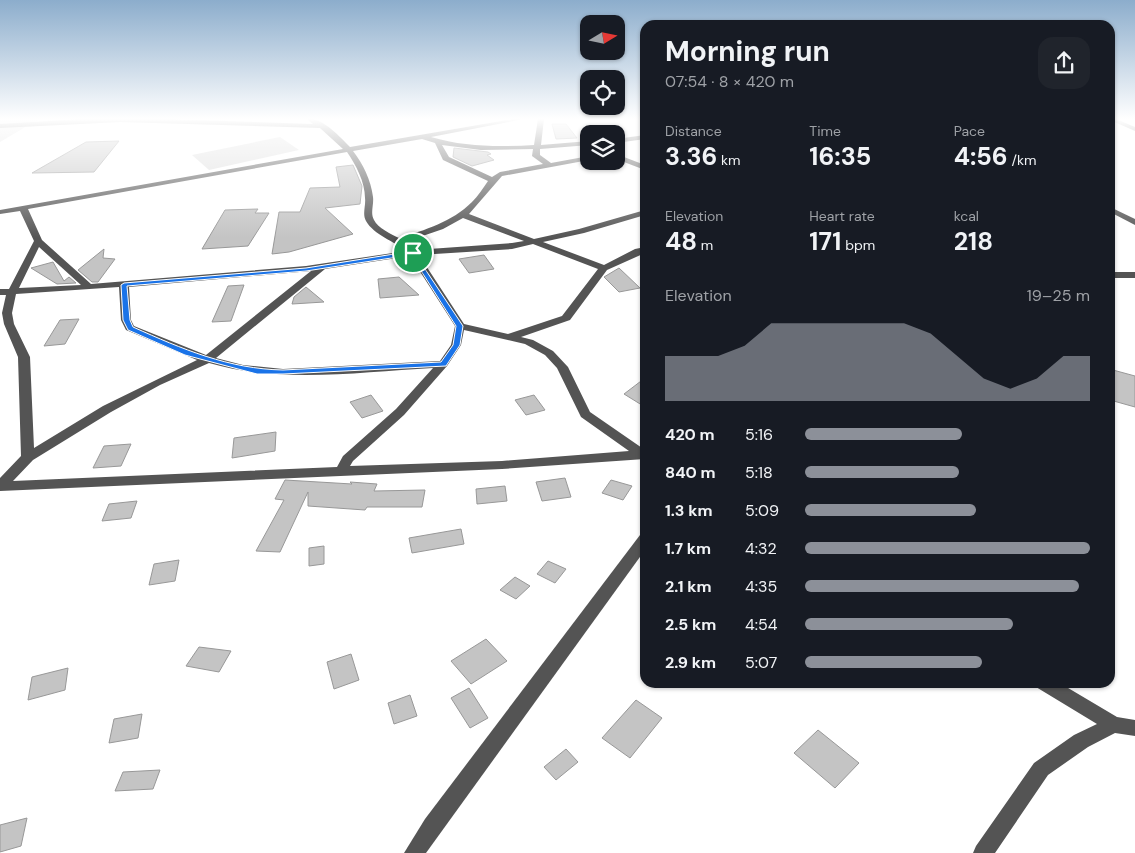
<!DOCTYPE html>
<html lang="en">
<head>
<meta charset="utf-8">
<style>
	:root { --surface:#171b24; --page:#20242c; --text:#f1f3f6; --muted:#9ea1a6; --accent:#8c9099 }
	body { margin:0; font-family:"DM Sans",sans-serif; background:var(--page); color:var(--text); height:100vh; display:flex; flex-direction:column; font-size:19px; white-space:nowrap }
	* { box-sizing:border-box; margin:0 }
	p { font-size:16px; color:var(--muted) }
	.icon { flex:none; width:28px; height:28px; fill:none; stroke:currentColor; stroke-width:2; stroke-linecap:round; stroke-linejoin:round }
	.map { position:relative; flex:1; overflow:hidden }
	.drawer { position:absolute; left:640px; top:20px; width:475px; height:668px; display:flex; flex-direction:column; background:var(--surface); border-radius:15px; box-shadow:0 1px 4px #0004 }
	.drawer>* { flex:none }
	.needle { width:32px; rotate:80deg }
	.controls { position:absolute; left:580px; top:15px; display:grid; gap:10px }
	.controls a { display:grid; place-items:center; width:45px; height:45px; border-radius:10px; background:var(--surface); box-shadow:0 1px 4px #0004; font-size:25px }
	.pin { position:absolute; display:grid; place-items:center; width:42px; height:42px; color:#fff; margin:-21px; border:2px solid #fff; border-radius:50%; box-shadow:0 1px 5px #0007 }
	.round { display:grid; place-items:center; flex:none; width:52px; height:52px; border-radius:15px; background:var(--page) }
	.headline { display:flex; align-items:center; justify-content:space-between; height:85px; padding:0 25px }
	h1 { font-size:28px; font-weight:700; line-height:38px }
	.metrics { display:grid; grid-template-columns:repeat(3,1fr); gap:8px; height:85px; padding:5px 25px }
	.metrics div { display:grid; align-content:center }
	.metrics b { font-size:25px; font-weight:700 }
	.metrics small { font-size:14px; font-weight:400 }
	.metrics p { font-size:14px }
	.chart { height:140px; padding:10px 25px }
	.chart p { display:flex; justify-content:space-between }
	.chart svg { width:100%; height:90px; margin-top:5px; fill:var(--accent); opacity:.7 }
	ul { padding:0 25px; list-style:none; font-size:16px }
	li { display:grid; grid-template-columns:80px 60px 1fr; align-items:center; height:38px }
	li i { height:12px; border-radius:6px; background:var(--accent) }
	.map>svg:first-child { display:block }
	.green { fill:#dbdbdb }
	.building { fill:#c4c4c4; stroke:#989898 }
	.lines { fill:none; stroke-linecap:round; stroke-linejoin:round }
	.minor { fill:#545454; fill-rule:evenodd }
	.route { fill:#1a73e8; stroke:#fff; fill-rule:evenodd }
</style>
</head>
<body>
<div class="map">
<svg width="1135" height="853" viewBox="0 0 1135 853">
	<rect width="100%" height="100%" fill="#fff"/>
	<g class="green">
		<path d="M 0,119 L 39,119 L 0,142 Z"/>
		<path d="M 280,137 L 299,150 L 209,170 L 192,155 Z"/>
	</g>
	<g class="building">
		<path d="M 552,124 L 566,124 L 577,138 L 556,139 Z"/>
		<path d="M 119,141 L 94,172 L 32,173 L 86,142 Z"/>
		<path d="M 454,148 L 488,152 L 491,154 L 487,155 L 494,160 L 472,166 L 453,157 Z"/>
		<path d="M 353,165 L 362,186 L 360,204 L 325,208 L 353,234 L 289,252 L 272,254 L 279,212 L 300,212 L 310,188 L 340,187 L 336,167 Z"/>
		<path d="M 258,209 L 255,213 L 269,213 L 248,246 L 202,249 L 225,210 Z"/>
		<path d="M 104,249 L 103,258 L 115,259 L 98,282 L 92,282 L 78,270 Z"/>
		<path d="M 484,255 L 494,269 L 469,273 L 459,259 Z"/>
		<path d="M 53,262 L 64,281 L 69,277 L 76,283 L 57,284 L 31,268 Z"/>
		<path d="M 619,268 L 640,288 L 619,292 L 604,277 Z"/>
		<path d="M 399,277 L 419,295 L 380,298 L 378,279 Z"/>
		<path d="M 244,285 L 231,321 L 212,322 L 228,286 Z"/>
		<path d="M 306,287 L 324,302 L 292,304 L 294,297 Z"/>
		<path d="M 79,319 L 65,344 L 44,346 L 60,320 Z"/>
		<path d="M 1113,370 L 1135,376 L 1135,407 L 1110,400 L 1110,380 Z"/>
		<path d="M 645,378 L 645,407 L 624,394 Z"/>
		<path d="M 371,395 L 383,411 L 362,418 L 350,402 Z"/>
		<path d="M 534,395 L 545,410 L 526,415 L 515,400 Z"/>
		<path d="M 276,432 L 275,451 L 232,458 L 234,438 Z"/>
		<path d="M 131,444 L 121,466 L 93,468 L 104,446 Z"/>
		<path d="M 565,478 L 571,497 L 542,501 L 536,482 Z"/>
		<path d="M 285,480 L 352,484 L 350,482 L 377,484 L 374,491 L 425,490 L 422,507 L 367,507 L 365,510 L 308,506 L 308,492 L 280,552 L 256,551 L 284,500 L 275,499 Z"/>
		<path d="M 611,480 L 632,486 L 623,500 L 602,493 Z"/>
		<path d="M 505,486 L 507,501 L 477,504 L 476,489 Z"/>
		<path d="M 137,501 L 131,518 L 102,521 L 109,504 Z"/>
		<path d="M 461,529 L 464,544 L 412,553 L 409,538 Z"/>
		<path d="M 324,546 L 324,564 L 309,566 L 309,548 Z"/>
		<path d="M 179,560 L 175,581 L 149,585 L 154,564 Z"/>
		<path d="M 548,561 L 566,569 L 555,583 L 537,574 Z"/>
		<path d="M 515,577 L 530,586 L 516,599 L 500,590 Z"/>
		<path d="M 486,639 L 507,661 L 471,684 L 451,661 Z"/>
		<path d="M 199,647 L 231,651 L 219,672 L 186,666 Z"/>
		<path d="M 351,654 L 359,680 L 334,689 L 327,662 Z"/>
		<path d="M 68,668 L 65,690 L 28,700 L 32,677 Z"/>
		<path d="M 469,688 L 488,718 L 470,728 L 451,698 Z"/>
		<path d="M 410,695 L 417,716 L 394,724 L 388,703 Z"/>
		<path d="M 636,700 L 662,718 L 630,758 L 602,738 Z"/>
		<path d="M 142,714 L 138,738 L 109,743 L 114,719 Z"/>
		<path d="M 818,730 L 859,763 L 835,788 L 794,753 Z"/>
		<path d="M 566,749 L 578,762 L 556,780 L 544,767 Z"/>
		<path d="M 160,770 L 153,789 L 115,791 L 123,772 Z"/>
		<path d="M 27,818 L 21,846 L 0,852 L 0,825 Z"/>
	</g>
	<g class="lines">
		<g class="minor">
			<path d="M 80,119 L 167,119 L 313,124 L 307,119 C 322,117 340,137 350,147 L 513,119 L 524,119 L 431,137 C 464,147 500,147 534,145 L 538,119 L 544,119 L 541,145 L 589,141 L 589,145 L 540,149 L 540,155 L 551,163 L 589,156 L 589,160 L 502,176 L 469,214 L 534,239 L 579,229 L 645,210 L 645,215 L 584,233 L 543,242 L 604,265 L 635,249 L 645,247 L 645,253 L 607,270 L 570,320 L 521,337 L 533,340 L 553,351 L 568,367 L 590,412 L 645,450 L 645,459 L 502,469 L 0,491 L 0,478 L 21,456 L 18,357 L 4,324 L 2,313 L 6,295 L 0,295 L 0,289 L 9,289 L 34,241 L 20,211 L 0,214 L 0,210 L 343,149 L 320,128 L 120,122 L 0,128 L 0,124 ZM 422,139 L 435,143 L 443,160 L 488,181 C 483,188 478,196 472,202 C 452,222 425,230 399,238 C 391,234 378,228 374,220 C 370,213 374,205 373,197 C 371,180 363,164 353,151 ZM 442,145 L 481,150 L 533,149 L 532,156 L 543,164 L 500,172 L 492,177 L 449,157 ZM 347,152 C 356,165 365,182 365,198 C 366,206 362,214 366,221 C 374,235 394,241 406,251 L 306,266 L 91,284 L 42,240 L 28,209 ZM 463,218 L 524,241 L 512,243 L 415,250 L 405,242 L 443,229 ZM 533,244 L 598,269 L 562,316 L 508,334 L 464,324 L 419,255 L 512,249 ZM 39,247 L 81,285 L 19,288 ZM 410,256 L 455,326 L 451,345 L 440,361 L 283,369 L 243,365 L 216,358 L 325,269 ZM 311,271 L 206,355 L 134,326 L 131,320 L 129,287 ZM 119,287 L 121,320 L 126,330 L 197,360 L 103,406 L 34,448 L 30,357 L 14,324 L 12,313 L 16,294 ZM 464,330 L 525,344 L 545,355 L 557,368 L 581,417 L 629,451 L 502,461 L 350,466 L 353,461 L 404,415 L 447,366 L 461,345 ZM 209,363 C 281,384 359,372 433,368 L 396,409 L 343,456 L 337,467 L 13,481 L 33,460 L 111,412 L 160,385 Z"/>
			<path d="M 1110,119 L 1116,119 L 1135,127 L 1135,131 L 1110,120 Z"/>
			<path d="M 645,135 L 645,139 L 616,143 L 616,139 Z"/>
			<path d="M 616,154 L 645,165 L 645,170 L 616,159 Z"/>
			<path d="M 1110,207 L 1135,219 L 1135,225 L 1110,212 Z"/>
			<rect x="1110" y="272" width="25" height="6"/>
			<path d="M 645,534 L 645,550 L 426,853 L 404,853 L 425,819 L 640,535 Z"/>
			<path d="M 1033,682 L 1058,682 L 1117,717 L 1135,720 L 1135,736 L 1115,733 L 1088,747 L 1048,775 L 995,853 L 973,853 L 976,846 L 1034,763 L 1074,735 L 1097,724 L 1036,687 Z"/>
		</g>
	</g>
	<linearGradient id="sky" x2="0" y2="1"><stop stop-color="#8cadcc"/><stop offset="0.5" stop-color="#fff"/><stop offset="1" stop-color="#fff" stop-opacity="0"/></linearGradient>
	<rect width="1135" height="238" fill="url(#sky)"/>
	<path class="route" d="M 413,251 L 463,326 L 460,345 L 446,366 L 283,374 L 257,374 L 185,355 L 128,330 L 123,320 L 121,285 L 124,283 L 306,268 ZM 411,255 L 456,326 L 453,345 L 441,362 L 283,370 C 229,369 182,349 133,327 L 130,320 L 127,286 L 306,271 Z"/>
</svg>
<div class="controls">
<a><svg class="needle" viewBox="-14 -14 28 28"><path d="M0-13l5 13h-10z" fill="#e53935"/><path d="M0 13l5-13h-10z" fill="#9ea1a6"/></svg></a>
<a><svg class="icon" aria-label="locate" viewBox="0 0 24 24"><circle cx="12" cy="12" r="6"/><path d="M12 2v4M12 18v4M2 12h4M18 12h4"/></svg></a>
<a><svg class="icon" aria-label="layers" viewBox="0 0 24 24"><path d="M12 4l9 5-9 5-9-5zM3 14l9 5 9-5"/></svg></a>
</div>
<div class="pin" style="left:413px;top:253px;background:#1e9e55"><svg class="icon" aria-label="arrive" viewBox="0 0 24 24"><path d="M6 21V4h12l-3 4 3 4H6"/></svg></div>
<section class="drawer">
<div class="headline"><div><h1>Morning run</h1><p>07:54 · 8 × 420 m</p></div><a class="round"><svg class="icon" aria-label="share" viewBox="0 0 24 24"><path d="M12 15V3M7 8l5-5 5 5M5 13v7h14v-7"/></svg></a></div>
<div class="metrics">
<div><p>Distance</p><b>3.36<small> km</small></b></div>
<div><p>Time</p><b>16:35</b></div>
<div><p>Pace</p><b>4:56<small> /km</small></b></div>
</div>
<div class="metrics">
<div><p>Elevation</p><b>48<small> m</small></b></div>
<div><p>Heart rate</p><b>171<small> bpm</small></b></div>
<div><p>kcal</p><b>218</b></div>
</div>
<div class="chart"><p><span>Elevation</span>19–25 m</p>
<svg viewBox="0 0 160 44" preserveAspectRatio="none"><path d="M0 44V22L10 22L20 22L30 17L40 6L50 6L60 6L70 6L80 6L90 6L100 11L110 22L120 33L130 38L140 33L150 22L160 22V44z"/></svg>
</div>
<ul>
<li><b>420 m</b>5:16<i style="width:55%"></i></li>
<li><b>840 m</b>5:18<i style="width:54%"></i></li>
<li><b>1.3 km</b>5:09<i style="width:60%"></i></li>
<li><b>1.7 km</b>4:32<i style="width:100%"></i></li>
<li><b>2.1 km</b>4:35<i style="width:96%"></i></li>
<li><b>2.5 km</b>4:54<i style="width:73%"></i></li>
<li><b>2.9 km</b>5:07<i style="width:62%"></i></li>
</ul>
</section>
</div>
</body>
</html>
